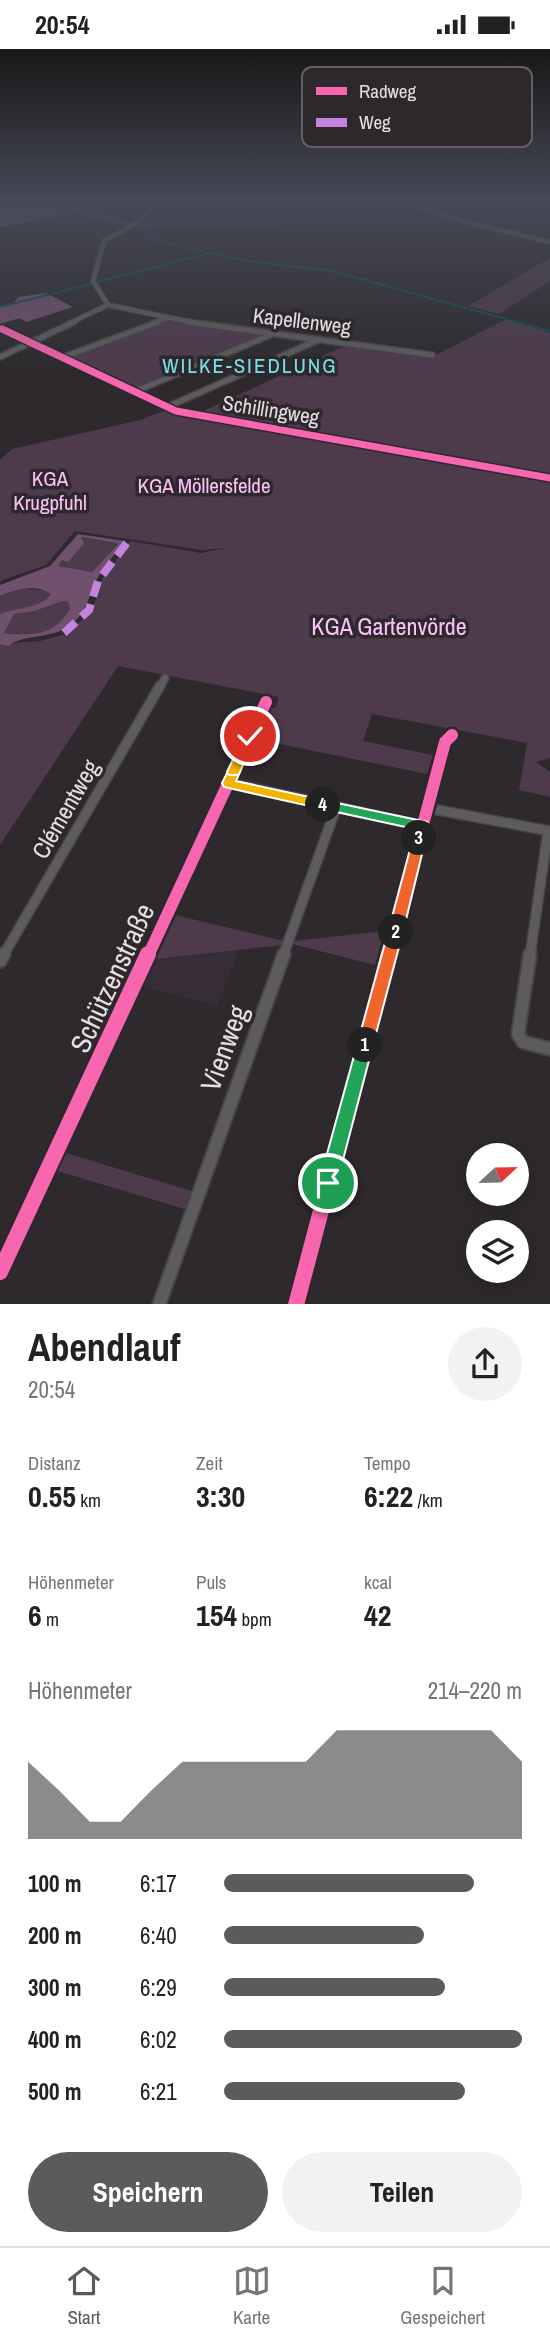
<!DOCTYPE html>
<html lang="de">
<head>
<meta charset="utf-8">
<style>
	:root { --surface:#fff; --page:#f2f2f2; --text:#222; --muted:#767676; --line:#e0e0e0; --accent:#5c5a5c }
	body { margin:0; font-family:"Archivo Narrow",sans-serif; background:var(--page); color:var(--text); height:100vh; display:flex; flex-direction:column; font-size:26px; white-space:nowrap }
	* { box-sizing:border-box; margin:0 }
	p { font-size:23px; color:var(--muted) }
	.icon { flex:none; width:38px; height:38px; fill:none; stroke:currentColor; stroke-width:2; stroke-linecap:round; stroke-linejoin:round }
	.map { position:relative; height:1255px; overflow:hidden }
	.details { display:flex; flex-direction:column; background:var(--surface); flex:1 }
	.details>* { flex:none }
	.needle { width:46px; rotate:68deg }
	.tools { position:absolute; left:466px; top:1094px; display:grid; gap:14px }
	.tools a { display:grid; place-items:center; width:63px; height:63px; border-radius:50%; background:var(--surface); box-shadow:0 4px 18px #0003; font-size:35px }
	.pin { position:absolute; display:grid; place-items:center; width:60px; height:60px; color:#fff; margin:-30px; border:4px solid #fff; border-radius:50%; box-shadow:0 2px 7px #0007 }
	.km { position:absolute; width:35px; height:35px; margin:-18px; border-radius:50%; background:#222; color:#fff; font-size:19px; line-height:35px; text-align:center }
	.round { display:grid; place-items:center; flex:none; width:74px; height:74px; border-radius:37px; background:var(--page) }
	.headline { display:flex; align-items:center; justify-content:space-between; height:119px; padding:0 28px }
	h1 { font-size:38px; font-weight:800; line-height:52px }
	.metrics { display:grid; grid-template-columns:repeat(3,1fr); gap:10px; height:119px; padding:7px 28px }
	.metrics div { display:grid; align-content:center }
	.metrics b { font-size:30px; font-weight:800 }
	.metrics small { font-size:19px; font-weight:400 }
	.metrics p { font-size:19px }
	.chart { height:196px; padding:14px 28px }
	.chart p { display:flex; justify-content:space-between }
	.chart svg { width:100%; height:126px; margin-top:7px; fill:var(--accent); opacity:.7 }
	.action { display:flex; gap:14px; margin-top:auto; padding:14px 28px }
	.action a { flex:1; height:80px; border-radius:42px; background:var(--accent); color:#fff; font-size:28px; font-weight:800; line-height:80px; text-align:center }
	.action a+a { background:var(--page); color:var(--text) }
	ul { padding:0 28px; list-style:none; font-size:23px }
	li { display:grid; grid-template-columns:112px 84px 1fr; align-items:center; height:52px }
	li i { height:18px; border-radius:9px; background:var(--accent) }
	.status { display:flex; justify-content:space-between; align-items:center; height:49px; padding:0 35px; background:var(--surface); direction:ltr }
	.status svg { height:19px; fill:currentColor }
	.tabs { display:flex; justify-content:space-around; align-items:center; height:98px; border-top:2px solid var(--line); background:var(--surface); font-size:19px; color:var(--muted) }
	.tabs a { display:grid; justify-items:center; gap:4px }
	.tabs .selected { color:var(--accent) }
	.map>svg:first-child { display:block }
	.built { fill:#372d36 }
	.green { fill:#4d3a4b }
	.forest { fill:#70516d; fill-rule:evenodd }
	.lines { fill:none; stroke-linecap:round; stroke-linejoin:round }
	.stream { stroke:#0e4f52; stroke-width:2 }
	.minor-far4-casing { stroke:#464446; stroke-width:6 }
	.minor-far3-casing { stroke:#464446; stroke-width:8 }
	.minor-far2-casing { stroke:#464446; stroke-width:10 }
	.minor-far1-casing { stroke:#464446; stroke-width:12 }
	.minor-casing { stroke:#464446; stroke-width:16 }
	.minor-far4 { stroke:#5d5b5d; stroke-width:4.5 }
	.minor-far3 { stroke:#5d5b5d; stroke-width:5 }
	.minor-far2 { stroke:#5d5b5d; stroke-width:7 }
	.minor-far1 { stroke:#5d5b5d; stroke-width:9 }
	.minor { stroke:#5d5b5d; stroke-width:12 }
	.quiet { stroke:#c483df; stroke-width:8; stroke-dasharray:16 8; stroke-linecap:butt }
	.cycleway-far2-casing { stroke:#2e282d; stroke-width:10 }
	.cycleway-far1-casing { stroke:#2e282d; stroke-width:17 }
	.cycleway-casing { stroke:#2e282d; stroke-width:20 }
	.cycleway-far2 { stroke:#f766af; stroke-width:7 }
	.cycleway-far1 { stroke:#f766af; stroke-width:12 }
	.cycleway { stroke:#f766af; stroke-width:16 }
	.split-1 { fill:#22a559; stroke:#fff; stroke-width:2 }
	.split-2 { fill:#f0652b; stroke:#fff; stroke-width:2 }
	.split-3 { fill:#f0652b; stroke:#fff; stroke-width:2 }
	.split-4 { fill:#22a559; stroke:#fff; stroke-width:2 }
	.split-5 { fill:#f5b400; stroke:#fff; stroke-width:2 }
	.split-6 { fill:#f5b400; stroke:#fff; stroke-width:2 }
	.labels { text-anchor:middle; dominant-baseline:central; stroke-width:7; stroke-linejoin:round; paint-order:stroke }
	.far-street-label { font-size:21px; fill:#e2dee2; stroke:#2e282d }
	.far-neighbourhood-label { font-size:21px; letter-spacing:2px; fill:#76e2e8; stroke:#2e282d }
	.far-park-label { font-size:21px; fill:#fcc2f7; stroke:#2e282d }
	.park-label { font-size:24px; fill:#fcc2f7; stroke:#2e282d }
	.street-label { font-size:24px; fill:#e2dee2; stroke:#2e282d }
	.near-street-label { font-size:28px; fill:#e2dee2; stroke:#2e282d }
	.key { fill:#2e282d; stroke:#645f63; stroke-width:2 }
	.key-label { font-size:19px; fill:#e2dee2 }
</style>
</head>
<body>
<div class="status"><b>20:54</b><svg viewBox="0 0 49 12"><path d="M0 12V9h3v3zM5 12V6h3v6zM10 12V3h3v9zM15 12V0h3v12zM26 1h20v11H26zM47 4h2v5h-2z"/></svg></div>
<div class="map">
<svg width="550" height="1256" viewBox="0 0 550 1256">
	<rect width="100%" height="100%" fill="#2d292c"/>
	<path class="built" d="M 239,901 L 217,957 L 142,937 L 155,910 Z"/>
	<g class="green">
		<path d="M 453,170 L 465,173 L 130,178 L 138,174 Z"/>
		<path d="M 550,209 L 550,232 L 499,265 L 468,257 Z"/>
		<path d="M 169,269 L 268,284 L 136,341 L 65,309 Z"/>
		<path d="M 506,270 L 550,284 L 550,709 L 536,713 L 550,723 L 550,748 L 519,741 L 527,694 L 372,665 L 363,692 L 433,706 L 427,725 L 255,690 L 270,660 L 276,658 L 279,648 L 118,617 L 0,796 L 0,595 L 40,592 L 69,584 L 90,562 L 99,545 L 100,533 L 130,492 L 201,504 L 226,499 L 202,501 L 75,482 L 46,516 L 0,532 L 0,411 L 12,400 L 140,371 L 166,361 L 201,369 L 197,365 L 349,295 L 432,308 Z"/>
		<path d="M 80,488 L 118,494 L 92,523 L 57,517 Z"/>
		<path d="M 16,539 L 47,542 L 51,545 C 42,560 16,558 0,565 L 0,547 Z"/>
		<path d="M 62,552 L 68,553 L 70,560 C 51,589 35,585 4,584 L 14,565 L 35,562 Z"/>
		<path d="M 175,866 L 284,892 L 283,896 L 155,910 Z"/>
		<path d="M 384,882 L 375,916 L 292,895 L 293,892 Z"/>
		<path d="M 66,1104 L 195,1143 L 188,1161 L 57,1122 Z"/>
	</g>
	<g class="forest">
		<path d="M 0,152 L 75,152 L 105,162 L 100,165 L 132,174 L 128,177 L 72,164 L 0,178 Z"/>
		<path d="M 46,244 L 73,258 L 26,273 L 20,269 L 0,275 L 0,257 L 13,254 L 19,248 Z"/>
		<path d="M 78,485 L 125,492 C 116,504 106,515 99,527 C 85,549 91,564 64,580 C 49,589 16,587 9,597 L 0,595 L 0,565 C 16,558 41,560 51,545 C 36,535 15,540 0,547 L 0,536 L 50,517 ZM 81,488 L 117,494 L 118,495 L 92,523 L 58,517 L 62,511 L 68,513 L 84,494 ZM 62,552 L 68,553 L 70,560 C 52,588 34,586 4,584 L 14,565 L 35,562 Z"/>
	</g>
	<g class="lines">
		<g class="stream">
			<path d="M 29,152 L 130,175"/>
			<path d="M 105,152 L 137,170"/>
			<path d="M 0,154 L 15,152"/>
			<path d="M 443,163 L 464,152"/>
			<path d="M 447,164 L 456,167"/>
			<path d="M 461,170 L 501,152"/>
			<path d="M 136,176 L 455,171"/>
			<path d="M 145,180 L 150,188 L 160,193 L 248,212 L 332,222 L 550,282"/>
			<path d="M 97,233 L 211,204"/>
			<path d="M 0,258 L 90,235"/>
		</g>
		<g class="minor-far4-casing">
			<g id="minor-far4">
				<path d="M 400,152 L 463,172 L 550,193"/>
				<path d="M 108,256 L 196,274"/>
				<path d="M 108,256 L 93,232 L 104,192 C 121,181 147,175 152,152"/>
				<path d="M 70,274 L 108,256"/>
				<path d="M 153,274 L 167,269"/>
			</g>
		</g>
		<g class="minor-far3-casing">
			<g id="minor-far3">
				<path d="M 188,273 L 432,306"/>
				<path d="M 2,280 L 176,362 L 550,429"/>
				<path d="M 0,308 L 74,273"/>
				<path d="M 61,309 L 158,273"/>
				<path d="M 136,342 L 270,286"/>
				<path d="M 167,358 L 318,291"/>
			</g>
		</g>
		<g class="minor-far2-casing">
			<path id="minor-far2" d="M 159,639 L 165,629"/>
		</g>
		<g class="minor-far1-casing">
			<g id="minor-far1">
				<path d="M 228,734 L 422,777"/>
				<path d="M 427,759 L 550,782"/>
				<path d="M 3,907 L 160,637"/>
				<path d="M 148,907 L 266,653"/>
				<path d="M 283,907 L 336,759"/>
				<path d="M 388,907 L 445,693 L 452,686"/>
				<path d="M 530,907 L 548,782"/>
			</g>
		</g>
		<g class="minor-casing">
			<g id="minor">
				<path d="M 530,905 L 518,985 L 523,993 L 550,1000"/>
				<path d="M 0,912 L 4,905"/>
				<path d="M 0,1223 L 148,905"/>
				<path d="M 159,1256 L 284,905"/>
				<path d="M 296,1256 L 389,905"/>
			</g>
		</g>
		<use href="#minor-far4" class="minor-far4"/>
		<use href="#minor-far3" class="minor-far3"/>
		<use href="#minor-far2" class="minor-far2"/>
		<use href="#minor-far1" class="minor-far1"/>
		<use href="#minor" class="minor"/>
		<path class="quiet" d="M 64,584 L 89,561 L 98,532 L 129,491"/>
		<g class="cycleway-far2-casing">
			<path id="cycleway-far2" d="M 2,280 L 176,362 L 550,429"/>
		</g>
		<g class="cycleway-far1-casing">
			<g id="cycleway-far1">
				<path d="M 148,907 L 266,653"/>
				<path d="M 388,907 L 445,693 L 452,686"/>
			</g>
		</g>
		<g class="cycleway-casing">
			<g id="cycleway">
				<path d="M 0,1223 L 148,905"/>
				<path d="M 296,1256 L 389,905"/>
			</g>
		</g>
		<use href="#cycleway-far2" class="cycleway-far2"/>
		<use href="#cycleway-far1" class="cycleway-far1"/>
		<use href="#cycleway" class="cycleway"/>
	</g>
	<linearGradient id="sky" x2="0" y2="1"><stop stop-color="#191718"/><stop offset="0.46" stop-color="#464956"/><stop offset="1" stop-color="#464956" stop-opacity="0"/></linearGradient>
	<rect width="550" height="328" fill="url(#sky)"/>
	<path class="split-1" d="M 365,989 L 371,991 L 373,996 L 337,1134 L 335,1140 L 328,1143 L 322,1140 L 319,1134 L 357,996 L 359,991 Z"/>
	<path class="split-2" d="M 396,877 L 403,883 L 373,996 L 371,1001 L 365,1003 L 359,1001 L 357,996 L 388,883 Z"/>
	<path class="split-3" d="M 419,784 L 426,789 L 403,883 L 396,889 L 388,883 L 413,789 Z"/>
	<path class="split-4" d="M 323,751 L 427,773 L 429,777 L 424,792 L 419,794 L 413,789 L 415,780 L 318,759 L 316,756 Z"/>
	<path class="split-5" d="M 233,719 L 240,723 L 236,732 L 323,751 L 329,756 L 323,760 L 224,738 L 222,734 L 229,720 Z"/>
	<path class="split-6" d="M 250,682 L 256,687 L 240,723 L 238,726 L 229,726 L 227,723 L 244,687 Z"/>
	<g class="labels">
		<g class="far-street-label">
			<text transform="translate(302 272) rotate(7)">Kapellenweg</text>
			<text transform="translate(271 361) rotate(9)">Schillingweg</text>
		</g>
		<g class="far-neighbourhood-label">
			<text x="250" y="316">WILKE-SIEDLUNG</text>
		</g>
		<g class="far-park-label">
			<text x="50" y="429">KGA<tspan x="50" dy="24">Krugpfuhl</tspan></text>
			<text x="204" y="436">KGA Möllersfelde</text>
		</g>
		<g class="park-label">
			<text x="389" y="577">KGA Gartenvörde</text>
		</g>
		<g class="street-label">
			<text transform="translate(65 760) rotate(-60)">Clémentweg</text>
		</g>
		<g class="near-street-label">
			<text transform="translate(112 929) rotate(-65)">Schützenstraße</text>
			<text transform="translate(224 999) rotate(-70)">Vienweg</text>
		</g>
	</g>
	<rect x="302" y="18" width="230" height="80" rx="10" class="key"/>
	<rect x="316" y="38" width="31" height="8" fill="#f766af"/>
	<rect x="316" y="69" width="31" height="9" fill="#c483df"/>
	<g class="key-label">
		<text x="359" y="49">Radweg</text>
		<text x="359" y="80">Weg</text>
	</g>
</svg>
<div class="tools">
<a><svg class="needle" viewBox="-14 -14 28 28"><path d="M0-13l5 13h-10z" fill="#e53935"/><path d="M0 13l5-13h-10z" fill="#767676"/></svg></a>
<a><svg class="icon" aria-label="layers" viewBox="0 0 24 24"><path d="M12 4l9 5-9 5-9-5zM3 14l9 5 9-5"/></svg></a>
</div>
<div class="pin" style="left:328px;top:1134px;background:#1e9e55"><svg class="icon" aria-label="arrive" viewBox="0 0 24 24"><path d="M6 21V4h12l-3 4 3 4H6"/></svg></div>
<div class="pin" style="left:250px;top:687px;background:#d93025"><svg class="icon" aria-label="check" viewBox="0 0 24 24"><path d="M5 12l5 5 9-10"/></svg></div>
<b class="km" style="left:365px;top:996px">1</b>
<b class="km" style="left:396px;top:883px">2</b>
<b class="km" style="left:419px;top:789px">3</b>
<b class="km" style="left:323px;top:756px">4</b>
</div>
<section class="details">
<div class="headline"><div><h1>Abendlauf</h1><p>20:54</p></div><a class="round"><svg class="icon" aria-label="share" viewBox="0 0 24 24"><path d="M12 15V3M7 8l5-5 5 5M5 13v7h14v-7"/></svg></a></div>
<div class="metrics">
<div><p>Distanz</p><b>0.55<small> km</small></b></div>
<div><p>Zeit</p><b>3:30</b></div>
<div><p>Tempo</p><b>6:22<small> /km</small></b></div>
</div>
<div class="metrics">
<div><p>Höhenmeter</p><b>6<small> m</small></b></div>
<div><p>Puls</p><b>154<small> bpm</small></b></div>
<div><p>kcal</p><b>42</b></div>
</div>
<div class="chart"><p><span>Höhenmeter</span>214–220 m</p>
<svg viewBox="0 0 160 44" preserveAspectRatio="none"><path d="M0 44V17L10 27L20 38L30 38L40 27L50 17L60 17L70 17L80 17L90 17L100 6L110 6L120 6L130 6L140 6L150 6L160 17V44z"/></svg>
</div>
<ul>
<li><b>100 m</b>6:17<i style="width:84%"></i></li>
<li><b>200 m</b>6:40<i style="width:67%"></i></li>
<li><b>300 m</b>6:29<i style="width:74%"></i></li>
<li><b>400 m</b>6:02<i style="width:100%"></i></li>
<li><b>500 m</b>6:21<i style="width:81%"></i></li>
</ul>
<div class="action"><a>Speichern</a><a>Teilen</a></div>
</section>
<nav class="tabs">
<a class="selected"><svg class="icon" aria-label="home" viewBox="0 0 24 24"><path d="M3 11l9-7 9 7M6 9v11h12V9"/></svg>Start</a>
<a><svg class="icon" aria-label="map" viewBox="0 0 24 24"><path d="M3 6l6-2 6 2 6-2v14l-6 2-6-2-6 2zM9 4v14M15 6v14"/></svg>Karte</a>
<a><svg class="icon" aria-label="saved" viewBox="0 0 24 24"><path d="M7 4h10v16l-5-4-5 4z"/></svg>Gespeichert</a>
</nav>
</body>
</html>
